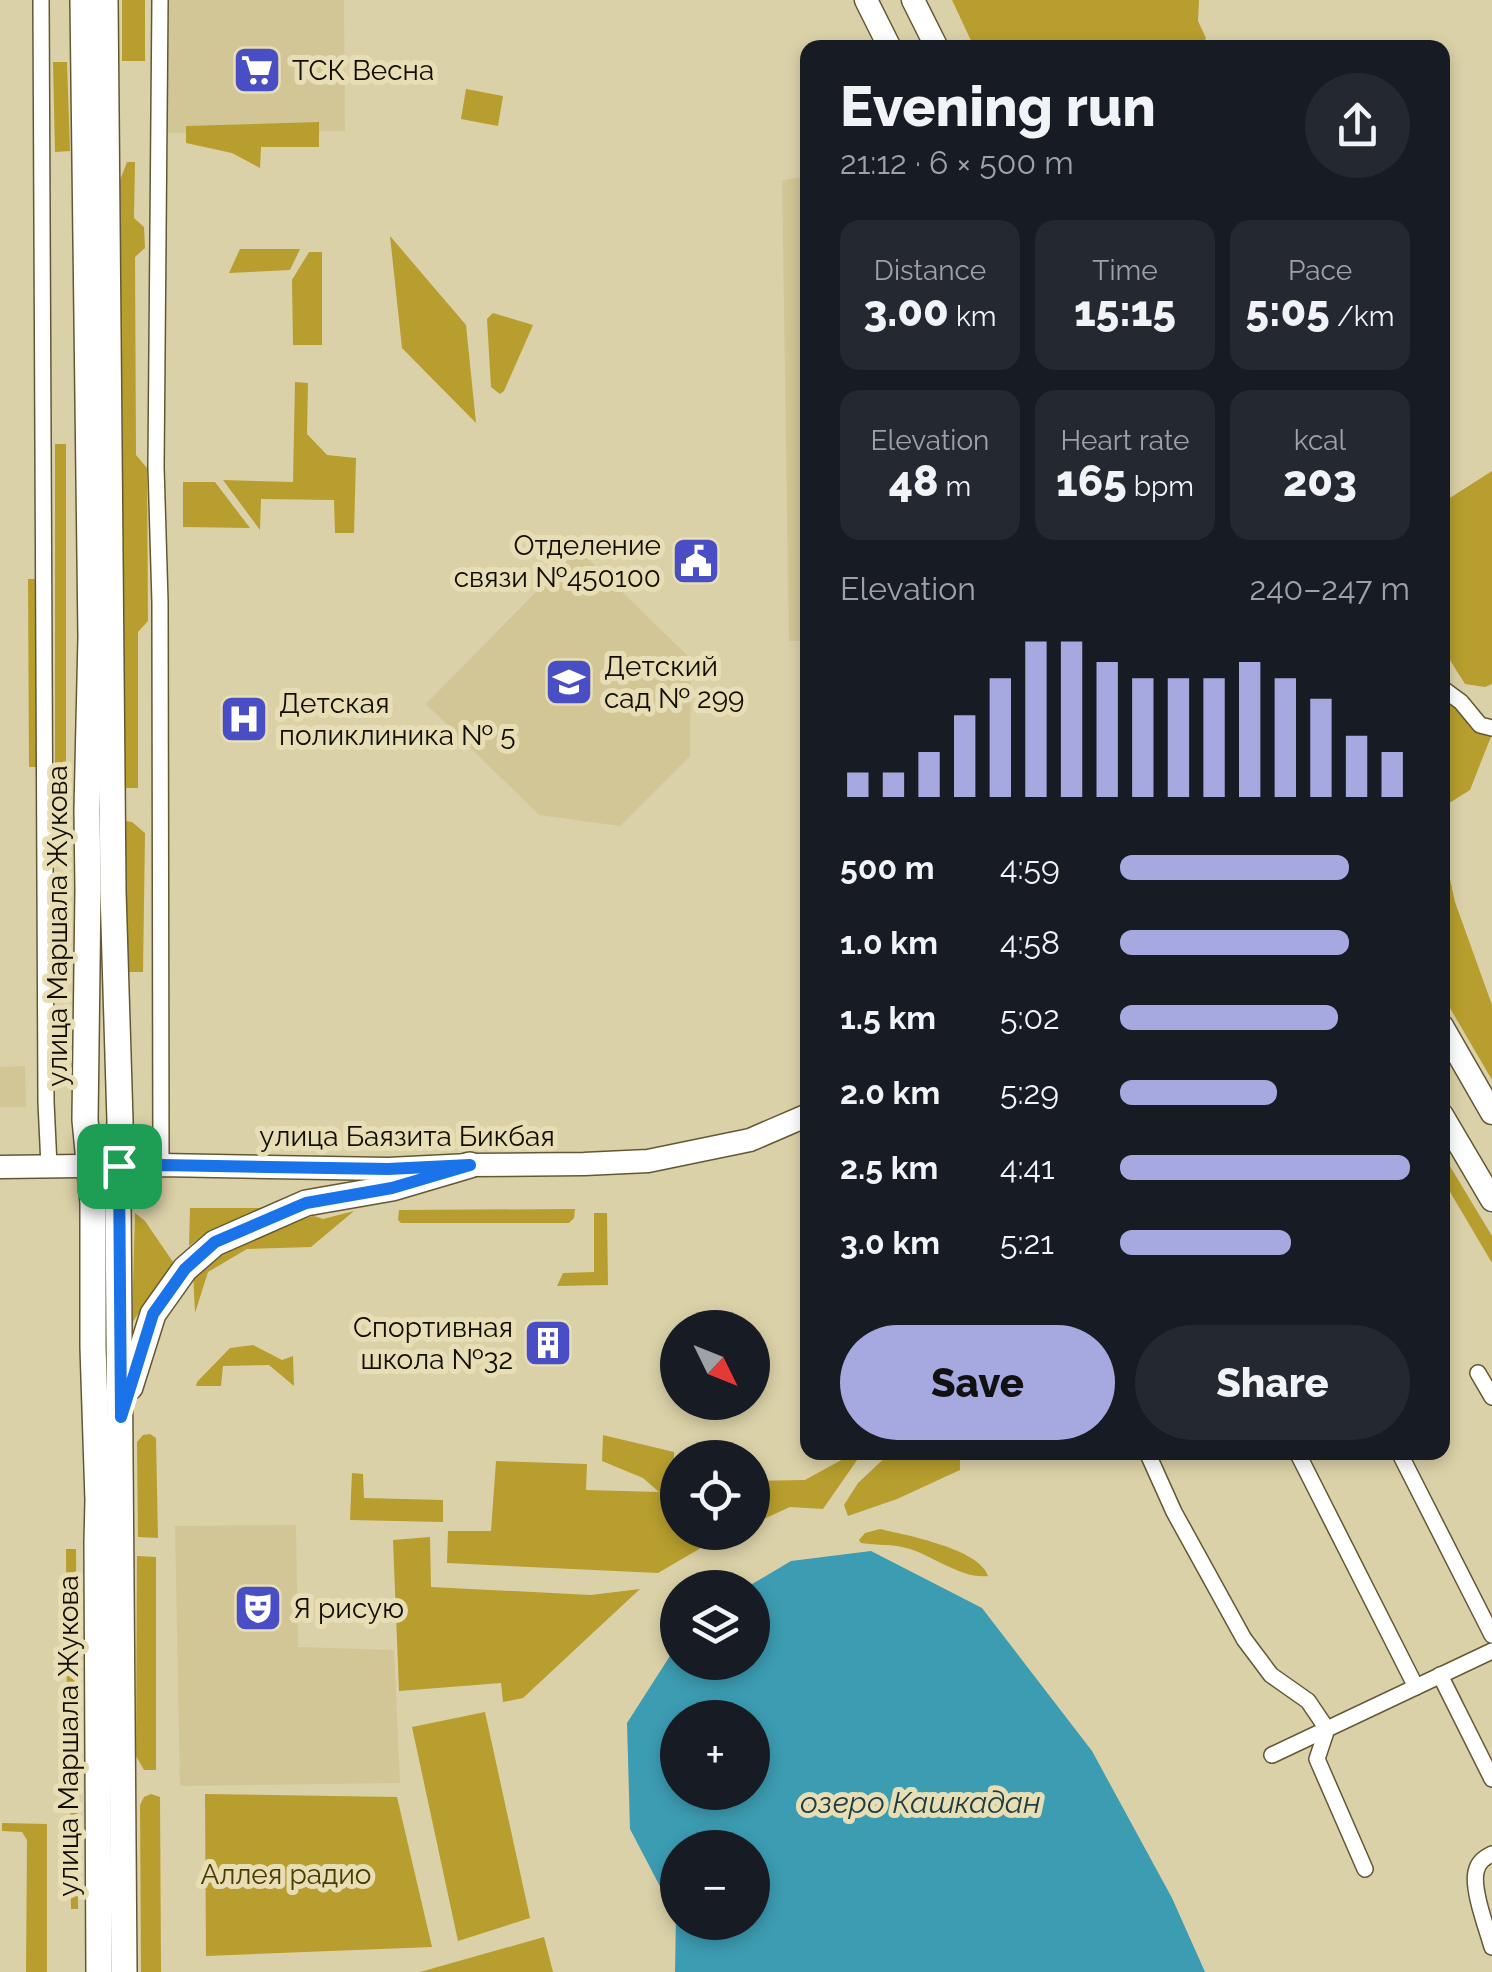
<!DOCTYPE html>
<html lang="en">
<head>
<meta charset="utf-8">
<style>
	:root { --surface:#171b24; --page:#242831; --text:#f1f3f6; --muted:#9ea1a6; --accent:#a6a9e0 }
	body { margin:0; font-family:Raleway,sans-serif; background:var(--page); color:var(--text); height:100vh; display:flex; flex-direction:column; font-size:38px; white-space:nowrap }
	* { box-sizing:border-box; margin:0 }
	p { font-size:32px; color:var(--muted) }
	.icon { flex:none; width:55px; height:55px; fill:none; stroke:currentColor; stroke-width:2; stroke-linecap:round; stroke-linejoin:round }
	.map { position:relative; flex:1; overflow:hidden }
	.side { position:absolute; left:800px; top:40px; width:650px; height:1420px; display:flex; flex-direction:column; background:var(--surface); border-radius:20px; box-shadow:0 5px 15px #0003 }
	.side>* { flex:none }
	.needle { width:65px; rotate:133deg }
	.fabs { position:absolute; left:660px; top:1310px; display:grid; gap:20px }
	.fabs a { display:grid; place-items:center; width:110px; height:110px; border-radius:50%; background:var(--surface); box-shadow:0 5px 15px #0003; font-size:50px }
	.pin { position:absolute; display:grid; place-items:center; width:85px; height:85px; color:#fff; margin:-42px; border-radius:20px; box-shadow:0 5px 15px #0006 }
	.round { display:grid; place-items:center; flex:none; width:105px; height:105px; border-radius:52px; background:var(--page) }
	.summary { display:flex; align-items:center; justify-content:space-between; height:170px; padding:0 40px }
	h1 { font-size:55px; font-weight:800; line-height:75px }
	.stats { display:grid; grid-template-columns:repeat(3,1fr); gap:15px; height:170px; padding:10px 40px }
	.stats div { display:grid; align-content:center; border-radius:20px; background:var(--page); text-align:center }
	.stats b { font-size:42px; font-weight:800 }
	.stats small { font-size:28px; font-weight:400 }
	.stats p { font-size:28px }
	.chart { height:280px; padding:20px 40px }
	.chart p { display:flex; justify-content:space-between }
	.chart svg { width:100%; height:180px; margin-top:10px; stroke:var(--accent); stroke-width:6 }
	.cta { display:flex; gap:20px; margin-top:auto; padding:20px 40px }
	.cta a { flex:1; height:115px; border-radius:60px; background:var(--accent); color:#111; font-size:40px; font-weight:800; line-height:115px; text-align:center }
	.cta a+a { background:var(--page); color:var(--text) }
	ul { padding:0 40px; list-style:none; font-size:32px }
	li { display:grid; grid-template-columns:160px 120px 1fr; align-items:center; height:75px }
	li i { height:25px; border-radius:12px; background:var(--accent) }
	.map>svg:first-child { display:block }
	.built { fill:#d2c696 }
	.green { fill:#b79e2e }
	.water { fill:#3c9cb2; fill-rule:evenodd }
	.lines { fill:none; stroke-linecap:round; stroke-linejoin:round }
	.minor-casing { stroke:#625934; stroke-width:18 }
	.secondary-casing { stroke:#625934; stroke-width:25 }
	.primary-casing { stroke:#625934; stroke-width:28 }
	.minor { stroke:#fff; stroke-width:15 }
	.secondary { stroke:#fff; stroke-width:22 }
	.primary { stroke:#fff; stroke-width:25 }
	.route-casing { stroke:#fff; stroke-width:20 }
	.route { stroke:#1a73e8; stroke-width:12 }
	.labels { text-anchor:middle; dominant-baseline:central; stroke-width:10; stroke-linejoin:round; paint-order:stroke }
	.poi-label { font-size:28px; fill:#120e02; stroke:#e8deb5; text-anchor:start }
	.street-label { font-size:28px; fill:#120e02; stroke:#e8deb5 }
	.park-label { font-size:28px; fill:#493c00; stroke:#e8deb5 }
	.water-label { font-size:30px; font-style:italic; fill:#1f3c43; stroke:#e8deb5 }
</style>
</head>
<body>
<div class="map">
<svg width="1492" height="1972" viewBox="0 0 1492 1972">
	<rect width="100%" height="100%" fill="#dbd1a8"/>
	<g class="built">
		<path d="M 166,0 L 344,0 L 345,131 L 167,133 Z"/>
		<path d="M 807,177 L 808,641 L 789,641 L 782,180 Z"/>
		<path d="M 578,549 L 691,659 L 690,756 L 620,826 L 539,815 L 426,704 Z"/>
		<path d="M 25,1066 L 26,1107 L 0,1107 L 0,1067 Z"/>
		<path d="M 296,1525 L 298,1647 L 394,1650 L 400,1783 L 180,1786 L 175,1526 Z"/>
	</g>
	<g class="green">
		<rect x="122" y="0" width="23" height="61"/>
		<path d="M 952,0 L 1199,0 L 1198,21 L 1206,38 L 1200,48 L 974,47 Z"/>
		<path d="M 53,62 L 67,62 L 70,151 L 55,152 Z"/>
		<path d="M 466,89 L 503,96 L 498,126 L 461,119 Z"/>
		<path d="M 319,122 L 319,147 L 261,147 L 260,168 L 232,153 L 186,143 L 186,126 Z"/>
		<path d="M 127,162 L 135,162 L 134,218 L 144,227 L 145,248 L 135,257 L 136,455 L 147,468 L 148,621 L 138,632 L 138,788 L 121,788 L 120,180 Z"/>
		<path d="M 390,236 L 466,325 L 476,423 L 402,348 Z"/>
		<path d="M 240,249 L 300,249 L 290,270 L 229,273 Z"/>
		<path d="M 309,252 L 322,252 L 322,345 L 293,345 L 292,280 Z"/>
		<path d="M 493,313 L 533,325 L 504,391 L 500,394 L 491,387 L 487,319 Z"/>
		<path d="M 295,382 L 308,383 L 307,434 L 327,455 L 356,458 L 354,533 L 335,533 L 334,500 L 261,499 L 260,530 L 223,480 L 293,482 Z"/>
		<rect x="55" y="444" width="11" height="337"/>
		<path d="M 1492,471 L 1492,684 L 1485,687 L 1465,684 L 1443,649 L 1442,503 Z"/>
		<path d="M 183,482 L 215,482 L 250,528 L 183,527 Z"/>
		<path d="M 28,579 L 39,579 L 39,767 L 29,767 Z"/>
		<path d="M 1443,697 L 1492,734 L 1470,790 L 1443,807 Z"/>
		<path d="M 126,821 L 132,822 L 145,833 L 143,972 L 121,972 L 123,824 Z"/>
		<path d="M 1442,842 L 1455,902 L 1492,1005 L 1492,1080 L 1443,996 Z"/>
		<path d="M 1442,1153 L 1492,1236 L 1492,1263 L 1443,1180 Z"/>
		<path d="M 190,1208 L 264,1208 L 210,1230 L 189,1246 Z"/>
		<path d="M 575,1209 L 574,1218 L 569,1223 L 401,1223 L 398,1220 L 399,1210 Z"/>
		<path d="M 354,1211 L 311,1247 L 247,1249 L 208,1272 L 195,1313 L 193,1272 L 215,1252 L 284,1222 L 314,1216 L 323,1219 Z"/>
		<path d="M 135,1213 L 145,1221 L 173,1262 L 132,1323 Z"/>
		<path d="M 594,1213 L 607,1213 L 608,1285 L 557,1286 L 563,1273 L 594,1272 Z"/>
		<path d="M 253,1345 L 282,1360 L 293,1356 L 294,1386 L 269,1365 L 223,1366 L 221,1386 L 196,1386 L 197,1382 L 230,1348 Z"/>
		<path d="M 150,1434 L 156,1438 L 158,1538 L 138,1537 L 137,1442 L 143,1435 Z"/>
		<path d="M 603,1435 L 674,1452 L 674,1478 L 678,1484 L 678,1532 L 733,1533 L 706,1545 L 658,1573 L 447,1563 L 448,1531 L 491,1531 L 496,1461 L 587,1464 L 586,1490 L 659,1492 L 643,1478 L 602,1461 Z"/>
		<path d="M 854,1453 L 862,1453 L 823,1509 L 790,1507 L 753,1524 L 753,1481 L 805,1480 Z"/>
		<path d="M 890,1453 L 960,1453 L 960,1470 L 897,1499 L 848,1516 L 844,1505 L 858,1483 Z"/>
		<path d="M 352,1473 L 363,1474 L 364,1498 L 443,1500 L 443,1522 L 350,1520 Z"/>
		<path d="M 880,1529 C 906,1535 980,1549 988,1576 C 962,1579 935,1557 910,1549 C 891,1543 879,1546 861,1543 L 859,1540 L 865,1533 Z"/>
		<path d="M 430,1537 L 431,1587 L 591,1595 L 640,1589 L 523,1698 L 503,1702 L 501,1683 L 399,1691 L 393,1540 Z"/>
		<path d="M 66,1549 L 76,1549 L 77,1710 L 67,1710 Z"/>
		<path d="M 137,1556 L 156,1557 L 156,1770 L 144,1770 L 136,1756 Z"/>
		<path d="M 485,1712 L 530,1918 L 458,1941 L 412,1727 Z"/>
		<path d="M 70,1736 L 77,1736 L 78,1909 L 71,1909 Z"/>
		<path d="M 151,1794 L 160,1797 L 161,1972 L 141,1972 L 140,1805 L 144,1797 Z"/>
		<path d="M 205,1794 L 397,1797 L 432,1947 L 206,1956 Z"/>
		<path d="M 2,1823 L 47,1824 L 47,1972 L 26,1972 L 27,1840 L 22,1832 L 2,1831 Z"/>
		<path d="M 544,1937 L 553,1972 L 420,1972 Z"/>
	</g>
	<path class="water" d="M 871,1551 L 982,1608 L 1092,1751 L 1172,1898 L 1205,1972 L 675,1972 L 676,1917 L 630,1829 L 627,1723 L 677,1645 L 678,1662 L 752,1662 L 752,1588 L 747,1587 L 791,1561 ZM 678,1718 L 752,1718 L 752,1792 L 678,1792 ZM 678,1848 L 752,1848 L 752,1922 L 678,1922 Z"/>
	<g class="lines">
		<g class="minor-casing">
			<g id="minor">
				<path d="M 41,0 L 46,1102 L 49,1166"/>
				<path d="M 160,0 L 156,467 L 160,602 L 161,1165"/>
				<path d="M 1442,688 L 1461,702 L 1480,725 L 1492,728"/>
				<path d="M 1478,1373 L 1492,1397"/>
				<path d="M 1147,1452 L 1174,1512 L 1244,1639 L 1271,1675 L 1308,1701 L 1327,1729 L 1317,1759 L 1365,1869"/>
				<path d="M 1297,1452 L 1416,1687"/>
				<path d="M 1399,1452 L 1492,1635"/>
				<path d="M 1440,1675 L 1492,1779"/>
				<path d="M 1272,1755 L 1492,1651"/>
				<path d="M 1492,1854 C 1484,1858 1478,1862 1476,1872 C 1472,1890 1487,1929 1492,1947"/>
			</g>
		</g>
		<g class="secondary-casing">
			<g id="secondary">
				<path d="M 866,0 L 890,48"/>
				<path d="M 913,0 L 937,48"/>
				<path d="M 1442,1026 L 1492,1113"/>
				<path d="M 1442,1115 L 1492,1200"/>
				<path d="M 0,1167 L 161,1165 L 388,1169 L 470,1165 L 584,1164 L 648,1161 L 750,1140 L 808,1115"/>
			</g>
		</g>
		<g class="primary-casing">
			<g id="primary">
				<path d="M 83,0 L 91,637 L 87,810 L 88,890 L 85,1120 L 93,1203 L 93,1347 L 98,1500 L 97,1542 L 99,1972"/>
				<path d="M 105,0 L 113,891 L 120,1121 L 118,1201 L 124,1972"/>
				<path d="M 130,1387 L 153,1314 L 185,1269 L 215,1243 L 306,1203 L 392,1188 L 470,1165"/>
			</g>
		</g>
		<use href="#minor" class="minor"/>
		<use href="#secondary" class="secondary"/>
		<use href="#primary" class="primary"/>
	</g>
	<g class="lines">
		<g class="route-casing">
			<path id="route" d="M 161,1165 L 388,1169 L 470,1165 L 392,1188 L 306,1203 L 215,1242 L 185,1269 L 153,1314 L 121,1417 L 119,1166 Z"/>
		</g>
		<use href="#route" class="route"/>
	</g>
	<defs>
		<g id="supermarket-square" transform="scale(2.5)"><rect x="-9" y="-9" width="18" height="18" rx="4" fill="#4a4ec4" stroke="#e8deb5"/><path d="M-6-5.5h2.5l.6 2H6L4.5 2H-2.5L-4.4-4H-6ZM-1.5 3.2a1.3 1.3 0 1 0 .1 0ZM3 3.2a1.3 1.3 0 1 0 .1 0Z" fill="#fff"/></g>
		<g id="civic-square" transform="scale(2.5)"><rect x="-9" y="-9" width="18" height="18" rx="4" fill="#4a4ec4" stroke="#e8deb5"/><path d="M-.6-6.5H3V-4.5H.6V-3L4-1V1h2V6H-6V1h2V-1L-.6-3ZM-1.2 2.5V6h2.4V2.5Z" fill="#fff"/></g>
		<g id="school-square" transform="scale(2.5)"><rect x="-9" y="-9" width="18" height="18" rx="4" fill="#4a4ec4" stroke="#e8deb5"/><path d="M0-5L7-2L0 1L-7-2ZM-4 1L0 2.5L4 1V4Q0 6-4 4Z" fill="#fff"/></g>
		<g id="hospital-square" transform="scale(2.5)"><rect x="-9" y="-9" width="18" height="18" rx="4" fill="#4a4ec4" stroke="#e8deb5"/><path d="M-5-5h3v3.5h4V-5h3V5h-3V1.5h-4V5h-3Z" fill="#fff"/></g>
		<g id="building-square" transform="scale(2.5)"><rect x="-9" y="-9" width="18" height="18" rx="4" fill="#4a4ec4" stroke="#e8deb5"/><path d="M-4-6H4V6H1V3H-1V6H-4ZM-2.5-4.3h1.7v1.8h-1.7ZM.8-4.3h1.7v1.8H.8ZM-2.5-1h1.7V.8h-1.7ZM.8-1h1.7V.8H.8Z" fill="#fff"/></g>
		<g id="theatre-square" transform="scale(2.5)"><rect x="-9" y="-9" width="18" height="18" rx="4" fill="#4a4ec4" stroke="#e8deb5"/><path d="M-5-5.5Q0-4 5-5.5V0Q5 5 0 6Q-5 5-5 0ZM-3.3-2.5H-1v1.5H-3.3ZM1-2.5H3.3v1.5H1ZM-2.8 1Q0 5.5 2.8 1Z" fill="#fff"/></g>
	</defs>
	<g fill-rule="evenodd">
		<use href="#supermarket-square" x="257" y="70"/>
		<use href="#civic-square" x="696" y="561"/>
		<use href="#school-square" x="569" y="682"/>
		<use href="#hospital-square" x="244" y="719"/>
		<use href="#building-square" x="548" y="1343"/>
		<use href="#theatre-square" x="258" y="1608"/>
	</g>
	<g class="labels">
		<g class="poi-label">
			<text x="292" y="70">ТСК Весна</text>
			<text x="661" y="545" text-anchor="end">Отделение<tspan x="661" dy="32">связи №450100</tspan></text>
			<text x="604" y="666">Детский<tspan x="604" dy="32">сад № 299</tspan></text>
			<text x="279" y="703">Детская<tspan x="279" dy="32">поликлиника № 5</tspan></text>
			<text x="513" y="1327" text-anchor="end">Спортивная<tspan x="513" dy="32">школа №32</tspan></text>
			<text x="293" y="1608">Я рисую</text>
		</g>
		<g class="street-label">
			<text transform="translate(57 926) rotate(-90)">улица Маршала Жукова</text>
			<text x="407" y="1136">улица Баязита Бикбая</text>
			<text transform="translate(68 1736) rotate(-90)">улица Маршала Жукова</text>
		</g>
		<g class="park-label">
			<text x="286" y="1874">Аллея радио</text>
		</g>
		<g class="water-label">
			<text x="920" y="1802">озеро Кашкадан</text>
		</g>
	</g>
</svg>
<div class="fabs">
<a><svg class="needle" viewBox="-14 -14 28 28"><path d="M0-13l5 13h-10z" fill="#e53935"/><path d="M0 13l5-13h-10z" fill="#9ea1a6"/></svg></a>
<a><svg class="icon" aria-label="locate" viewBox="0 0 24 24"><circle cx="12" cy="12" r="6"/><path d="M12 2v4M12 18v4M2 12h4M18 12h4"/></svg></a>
<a><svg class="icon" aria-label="layers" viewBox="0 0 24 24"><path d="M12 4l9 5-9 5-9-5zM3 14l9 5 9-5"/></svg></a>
<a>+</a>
<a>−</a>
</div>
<div class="pin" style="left:119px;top:1166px;background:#1e9e55"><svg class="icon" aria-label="arrive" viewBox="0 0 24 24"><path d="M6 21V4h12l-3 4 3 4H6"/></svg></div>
<section class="side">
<div class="summary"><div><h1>Evening run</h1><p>21:12 · 6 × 500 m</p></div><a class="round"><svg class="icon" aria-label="share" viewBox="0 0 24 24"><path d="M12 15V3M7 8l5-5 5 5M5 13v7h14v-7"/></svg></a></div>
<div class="stats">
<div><p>Distance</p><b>3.00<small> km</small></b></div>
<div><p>Time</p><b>15:15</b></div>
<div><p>Pace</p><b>5:05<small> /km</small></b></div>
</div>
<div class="stats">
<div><p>Elevation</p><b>48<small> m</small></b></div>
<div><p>Heart rate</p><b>165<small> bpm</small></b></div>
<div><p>kcal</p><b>203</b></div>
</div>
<div class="chart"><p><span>Elevation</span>240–247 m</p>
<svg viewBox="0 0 160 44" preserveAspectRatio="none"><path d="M5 44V38M15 44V38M25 44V33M35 44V24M45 44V15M55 44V6M65 44V6M75 44V11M85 44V15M95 44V15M105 44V15M115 44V11M125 44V15M135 44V20M145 44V29M155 44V33"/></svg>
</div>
<ul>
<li><b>500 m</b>4:59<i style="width:79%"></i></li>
<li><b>1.0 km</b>4:58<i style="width:79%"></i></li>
<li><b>1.5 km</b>5:02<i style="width:75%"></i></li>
<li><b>2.0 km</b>5:29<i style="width:54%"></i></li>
<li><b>2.5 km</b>4:41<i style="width:100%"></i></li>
<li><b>3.0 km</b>5:21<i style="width:59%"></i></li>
</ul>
<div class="cta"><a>Save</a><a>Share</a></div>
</section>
</div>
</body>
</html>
